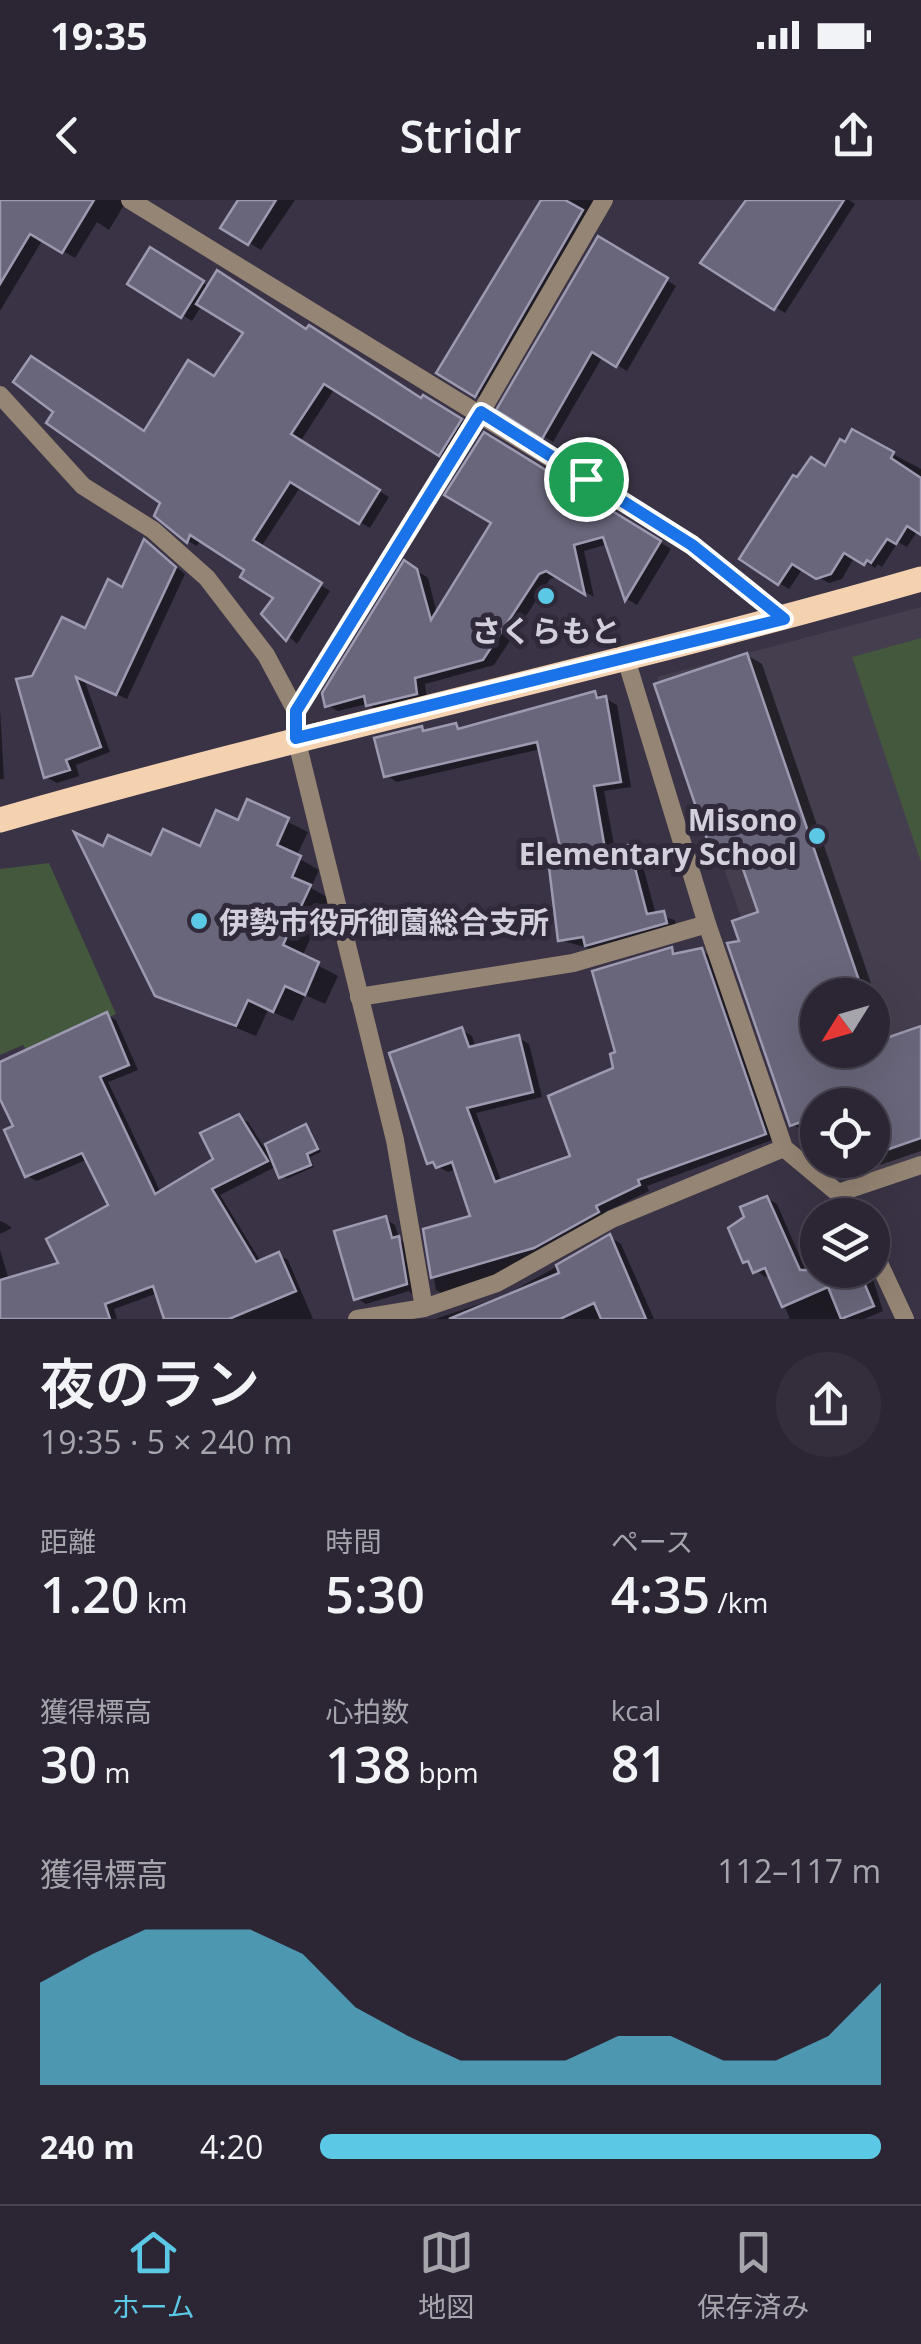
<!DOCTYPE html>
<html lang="ja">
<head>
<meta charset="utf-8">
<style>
	:root { --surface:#2c2634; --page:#342e3c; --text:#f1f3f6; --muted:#a6a5ac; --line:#48434f; --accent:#5bc8e6 }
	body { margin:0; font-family:"Open Sans","Noto Sans JP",sans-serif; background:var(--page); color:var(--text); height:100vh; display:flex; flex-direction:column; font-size:38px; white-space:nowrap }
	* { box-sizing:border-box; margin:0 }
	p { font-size:32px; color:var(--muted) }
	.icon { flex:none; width:55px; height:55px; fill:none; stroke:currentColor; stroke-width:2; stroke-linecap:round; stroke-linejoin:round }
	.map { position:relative; height:1119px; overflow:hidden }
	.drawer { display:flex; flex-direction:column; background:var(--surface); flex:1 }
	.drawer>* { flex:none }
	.needle { width:65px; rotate:233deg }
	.buttons { position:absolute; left:800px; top:778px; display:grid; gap:20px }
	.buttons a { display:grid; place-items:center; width:90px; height:90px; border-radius:50%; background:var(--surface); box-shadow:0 10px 40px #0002,0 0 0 2px var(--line); font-size:50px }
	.pin { position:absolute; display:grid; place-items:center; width:85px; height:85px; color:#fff; margin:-42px; border:5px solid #fff; border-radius:50%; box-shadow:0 2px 10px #0007 }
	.round { display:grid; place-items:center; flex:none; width:105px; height:105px; border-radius:52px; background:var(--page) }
	.summary { display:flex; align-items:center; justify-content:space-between; height:170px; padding:0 40px }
	h1 { font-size:55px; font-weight:600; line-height:75px }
	.metrics { display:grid; grid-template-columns:repeat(3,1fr); gap:15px; height:170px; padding:10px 40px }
	.metrics div { display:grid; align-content:center }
	.metrics b { font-size:50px; font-weight:600 }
	.metrics small { font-size:28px; font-weight:400 }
	.metrics p { font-size:28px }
	.chart { height:280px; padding:20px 40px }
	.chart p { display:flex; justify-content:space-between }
	.chart svg { width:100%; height:180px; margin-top:10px; fill:var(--accent); opacity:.7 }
	ul { padding:0 40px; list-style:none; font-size:32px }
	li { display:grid; grid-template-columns:160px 120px 1fr; align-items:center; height:75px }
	li i { height:25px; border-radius:12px; background:var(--accent) }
	.status { display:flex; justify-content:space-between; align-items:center; height:70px; padding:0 50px; background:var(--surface); direction:ltr }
	.status svg { height:28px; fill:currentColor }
	header { display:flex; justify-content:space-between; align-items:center; height:130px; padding:0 40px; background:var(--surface); font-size:45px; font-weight:600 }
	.tabs { display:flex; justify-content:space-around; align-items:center; height:140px; border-top:2px solid var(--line); background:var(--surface); font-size:28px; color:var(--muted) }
	.tabs a { display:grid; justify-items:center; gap:5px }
	.tabs .active { color:var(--accent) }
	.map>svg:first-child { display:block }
	.education { fill:#453e4e; fill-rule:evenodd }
	.green { fill:#43583d }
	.shadow { fill:#0007; fill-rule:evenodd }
	.building { fill:#69667b; stroke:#9c99b0; stroke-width:2.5 }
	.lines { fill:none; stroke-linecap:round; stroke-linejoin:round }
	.minor { stroke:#958574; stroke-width:18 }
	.major { stroke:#f4d2b0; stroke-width:25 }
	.route-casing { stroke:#fff; stroke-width:20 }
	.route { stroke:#1a73e8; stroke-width:12 }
	.poi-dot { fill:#5bc8e6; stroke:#30293a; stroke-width:4 }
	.labels { text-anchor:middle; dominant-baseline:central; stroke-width:10; stroke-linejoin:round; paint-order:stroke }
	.poi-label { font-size:30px; font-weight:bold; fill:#d3cfdb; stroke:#30293a }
</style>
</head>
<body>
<div class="status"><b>19:35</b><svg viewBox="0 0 49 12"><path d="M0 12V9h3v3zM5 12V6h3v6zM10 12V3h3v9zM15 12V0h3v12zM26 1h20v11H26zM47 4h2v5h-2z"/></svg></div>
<header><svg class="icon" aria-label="back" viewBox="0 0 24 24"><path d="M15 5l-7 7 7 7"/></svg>Stridr<svg class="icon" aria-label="share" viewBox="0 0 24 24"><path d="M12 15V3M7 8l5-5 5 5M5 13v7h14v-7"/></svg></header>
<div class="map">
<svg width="921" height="1119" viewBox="0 0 921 1119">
	<rect width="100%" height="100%" fill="#3a3345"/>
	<path class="education" d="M 921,407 L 921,957 L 852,981 L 835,960 L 872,960 L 872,905 L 818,905 L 817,935 L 657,477 ZM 818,795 L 872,795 L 872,850 L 818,850 Z"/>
	<g class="green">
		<path d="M 921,438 L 921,662 L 852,457 Z"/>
		<path d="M 49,663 L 116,814 L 27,851 L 23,845 L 0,855 L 0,669 Z"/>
	</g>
	<g class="shadow">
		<path d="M 0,0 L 127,0 L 109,30 L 97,22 L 75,58 L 43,39 L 0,111 Z"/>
		<path d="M 241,0 L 295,0 L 261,50 L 224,27 Z"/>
		<path d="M 543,0 L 594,0 L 486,201 L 440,173 Z"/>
		<path d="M 744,0 L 849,0 L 855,4 L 785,113 L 704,62 Z"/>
		<path d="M 599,39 L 676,86 L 627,171 L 603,156 L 553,242 L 500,209 Z"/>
		<path d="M 151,51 L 209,87 L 308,132 L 471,226 L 450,260 L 335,188 L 300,242 L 389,297 L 370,328 L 301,286 L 261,347 L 330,391 L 297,444 L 265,414 L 277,397 L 248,369 L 201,339 L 197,346 L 188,341 L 157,315 L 215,179 L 246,132 L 202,105 L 192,121 L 130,83 Z"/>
		<path d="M 853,233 L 921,269 L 921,332 L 918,330 L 907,347 L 898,342 L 882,367 L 878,364 L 875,368 L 855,356 L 842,379 L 829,383 L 803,368 L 789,389 L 779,383 L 826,269 Z"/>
		<path d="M 484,235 L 671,349 L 637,405 L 627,399 L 608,344 L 584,351 L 594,397 L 559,376 L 550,379 L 494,465 L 425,484 L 427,499 L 380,511 L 367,504 L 338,511 L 327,505 L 416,370 L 428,378 L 437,414 L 494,322 Z"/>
		<path d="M 145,342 L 185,374 L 127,499 L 84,479 L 110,552 L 76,565 L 79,576 L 57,583 L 46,577 L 33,478 L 123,390 Z"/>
		<path d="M 747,455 L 762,464 L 890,839 L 921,829 L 921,951 L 877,966 L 868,961 L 846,969 L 831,960 L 872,960 L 872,905 L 818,905 L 818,939 L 792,924 L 742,743 L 761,714 L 741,653 L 728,658 L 713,649 ZM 818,795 L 872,795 L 872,850 L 818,850 Z"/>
		<path d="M 595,493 L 617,505 L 631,587 L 604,591 L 615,650 L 629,648 L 640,655 L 656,715 L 675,720 L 677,729 L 598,751 L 560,740 L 565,659 L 541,549 L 397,582 L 386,575 L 422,528 L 429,532 L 456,526 L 463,530 Z"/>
		<path d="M 0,508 L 4,579 L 0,579 Z"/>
		<path d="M 248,602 L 308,632 L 296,657 L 319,670 L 311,688 L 329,698 L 302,757 L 338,776 L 325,804 L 305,795 L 293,821 L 268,810 L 256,836 L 157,795 L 104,649 L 152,658 L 201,650 L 239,623 Z"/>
		<path d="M 671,750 L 680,755 L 702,751 L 712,757 L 775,939 L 647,986 L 649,991 L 605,1012 L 608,1018 L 503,1076 L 446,1096 L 436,1090 L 426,1031 L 473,1017 L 457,969 L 448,972 L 429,962 L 462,830 L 472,836 L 476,848 L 519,838 L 529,844 L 542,897 L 476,913 L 502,983 L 573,957 L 616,872 L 618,854 Z"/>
		<path d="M 107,815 L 116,820 L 138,870 L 108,882 L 161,993 L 216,960 L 238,917 L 248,922 L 264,947 L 306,927 L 311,930 L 321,952 L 310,957 L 314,967 L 286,979 L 277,966 L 220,995 L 261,1062 L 279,1055 L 288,1060 L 313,1119 L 167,1119 L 158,1093 L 114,1109 L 117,1119 L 0,1119 L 0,1050 L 9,1080 L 62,1064 L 111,1006 L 88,959 L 37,981 L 27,976 L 16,927 L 0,893 L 0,865 Z"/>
		<path d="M 767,998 L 777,1004 L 809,1078 L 828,1070 L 870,1070 L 883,1111 L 864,1119 L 790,1119 L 771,1075 L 765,1077 L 745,1061 Z"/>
		<path d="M 385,1019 L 395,1025 L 399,1039 L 408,1045 L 418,1100 L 409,1091 L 366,1104 L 356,1098 Z"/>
		<path d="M 0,1021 L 5,1023 L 12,1028 L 0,1034 Z"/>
		<path d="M 610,1037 L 621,1044 L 654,1119 L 435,1119 L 504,1096 Z"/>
	</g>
	<g class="building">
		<path d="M 0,0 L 94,0 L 62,53 L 30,34 L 0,84 Z"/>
		<path d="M 238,0 L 276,0 L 248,45 L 220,28 Z"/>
		<path d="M 541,0 L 565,0 L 583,10 L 475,197 L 436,173 Z"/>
		<path d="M 746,0 L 844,0 L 774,110 L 700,63 Z"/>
		<path d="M 598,36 L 668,78 L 616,167 L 592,152 L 542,239 L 496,210 Z"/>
		<path d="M 150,47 L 204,81 L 181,118 L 127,84 Z"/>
		<path d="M 217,70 L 306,129 L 309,125 L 421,198 L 423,195 L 462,219 L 439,256 L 324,184 L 291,234 L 380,290 L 359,324 L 290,282 L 253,340 L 322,383 L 286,441 L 261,414 L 273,398 L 240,377 L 244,370 L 190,335 L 187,343 L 154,316 L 160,303 L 46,223 L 53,212 L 13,182 L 31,156 L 144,231 L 188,160 L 214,176 L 243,133 L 196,104 Z"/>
		<path d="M 852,229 L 894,252 L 891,258 L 921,278 L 921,335 L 907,326 L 896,344 L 887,339 L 871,363 L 867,360 L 864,365 L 844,353 L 831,374 L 816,379 L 792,364 L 778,385 L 739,359 L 793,275 L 797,277 L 811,257 L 825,266 L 840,239 L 845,242 Z"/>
		<path d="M 484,232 L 661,341 L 625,401 L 603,337 L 574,345 L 585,395 L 546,371 L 539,374 L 483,460 L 415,478 L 417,494 L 366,506 L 364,496 L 325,507 L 322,493 L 404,360 L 417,369 L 431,420 L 491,323 L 444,295 Z"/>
		<path d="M 144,339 L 176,367 L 116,495 L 76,477 L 101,547 L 66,560 L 70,570 L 44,578 L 16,479 L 32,476 L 62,417 L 85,428 L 108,379 L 122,387 Z"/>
		<path d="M 747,453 L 864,795 L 818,795 L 818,850 L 872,850 L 872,843 L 921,826 L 921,938 L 872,955 L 872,905 L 818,905 L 818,916 L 790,926 L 727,743 L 739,741 L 732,721 L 758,712 L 734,643 L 711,651 L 654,484 Z"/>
		<path d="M 595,491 L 597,498 L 606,496 L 621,582 L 594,586 L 605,649 L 629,645 L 647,714 L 664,711 L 667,723 L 585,746 L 583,737 L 558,741 L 548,659 L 562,656 L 537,542 L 384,577 L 374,538 L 422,526 L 423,531 L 456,523 L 458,529 Z"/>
		<path d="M 247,599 L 289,618 L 277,645 L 301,656 L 292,677 L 311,685 L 283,745 L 319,762 L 305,795 L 285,786 L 273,812 L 248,800 L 236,826 L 155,796 L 74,632 L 103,646 L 108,635 L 151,655 L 163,629 L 200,646 L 216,610 L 238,620 Z"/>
		<path d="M 672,747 L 673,754 L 702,748 L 766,934 L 638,980 L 640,985 L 596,1006 L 599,1012 L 534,1048 L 431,1078 L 423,1029 L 470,1016 L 452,962 L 436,968 L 433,962 L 427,964 L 389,853 L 462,827 L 469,847 L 519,835 L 533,892 L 467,908 L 495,982 L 570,956 L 548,896 L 613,868 L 610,854 L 615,852 L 592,771 Z"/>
		<path d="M 107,812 L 129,865 L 100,877 L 155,994 L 213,959 L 200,933 L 239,914 L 268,961 L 212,989 L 256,1062 L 279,1052 L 296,1091 L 229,1119 L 164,1119 L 153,1086 L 105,1104 L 110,1119 L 0,1119 L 0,1080 L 58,1063 L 46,1039 L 108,1005 L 82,953 L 25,977 L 4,930 L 13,926 L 0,899 L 0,862 Z"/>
		<path d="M 306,924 L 318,949 L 307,954 L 311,965 L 279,978 L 265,944 Z"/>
		<path d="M 767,996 L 800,1070 L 866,1070 L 860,1073 L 874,1106 L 841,1119 L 828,1087 L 782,1107 L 765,1068 L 753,1073 L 748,1061 L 743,1063 L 728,1028 L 744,1017 L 740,1007 Z"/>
		<path d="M 386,1016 L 392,1038 L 399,1036 L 407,1084 L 354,1100 L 334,1031 Z"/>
		<path d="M 610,1034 L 646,1119 L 601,1119 L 594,1103 L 560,1119 L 449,1119 L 559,1073 L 556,1065 Z"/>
	</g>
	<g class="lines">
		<g class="minor">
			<path d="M 130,0 L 692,345 L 784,419"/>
			<path d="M 0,195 L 83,286 L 153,330 L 207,378 L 266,455 L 296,511"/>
			<path d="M 626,459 L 707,724 L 784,948 L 838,993 L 852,1015"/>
			<path d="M 359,797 L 573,763 L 707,724"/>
			<path d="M 838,993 L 921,965"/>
			<path d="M 872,1048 L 905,1119"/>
			<path d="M 424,1108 L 395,940 L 296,538 L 296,511 L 481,212 L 604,0"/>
			<path d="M 357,1119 L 424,1108 L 497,1083 L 612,1019 L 784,948"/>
		</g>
		<path class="major" d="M 0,620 C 305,532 616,467 921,379"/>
	</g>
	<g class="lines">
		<g class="route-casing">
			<path id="route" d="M 481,212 L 692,345 L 784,419 L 296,538 L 296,511 Z"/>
		</g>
		<use href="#route" class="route"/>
	</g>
	<g class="poi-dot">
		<circle cx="546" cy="396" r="10"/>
		<circle cx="817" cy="636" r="10"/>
		<circle cx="199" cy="721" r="10"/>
	</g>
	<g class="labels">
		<g class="poi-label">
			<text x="546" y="430">さくらもと</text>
			<text x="797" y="619" text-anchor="end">Misono<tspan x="797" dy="34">Elementary School</tspan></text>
			<text x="219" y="721" text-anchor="start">伊勢市役所御薗総合支所</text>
		</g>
	</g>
</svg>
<div class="buttons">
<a><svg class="needle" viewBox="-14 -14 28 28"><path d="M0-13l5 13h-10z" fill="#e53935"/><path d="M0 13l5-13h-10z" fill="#a6a5ac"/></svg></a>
<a><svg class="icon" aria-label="locate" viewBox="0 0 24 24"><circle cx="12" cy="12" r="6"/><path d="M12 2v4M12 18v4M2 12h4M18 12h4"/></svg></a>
<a><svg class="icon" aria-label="layers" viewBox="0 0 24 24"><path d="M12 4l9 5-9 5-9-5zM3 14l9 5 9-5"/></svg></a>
</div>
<div class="pin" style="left:586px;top:279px;background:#1e9e55"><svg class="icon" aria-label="arrive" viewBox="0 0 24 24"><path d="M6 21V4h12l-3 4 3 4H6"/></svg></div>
</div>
<section class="drawer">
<div class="summary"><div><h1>夜のラン</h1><p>19:35 · 5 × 240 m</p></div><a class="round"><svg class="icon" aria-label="share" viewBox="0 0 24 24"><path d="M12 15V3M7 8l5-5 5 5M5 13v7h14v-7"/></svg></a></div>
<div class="metrics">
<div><p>距離</p><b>1.20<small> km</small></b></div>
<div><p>時間</p><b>5:30</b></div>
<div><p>ペース</p><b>4:35<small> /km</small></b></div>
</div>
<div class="metrics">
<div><p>獲得標高</p><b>30<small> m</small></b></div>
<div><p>心拍数</p><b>138<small> bpm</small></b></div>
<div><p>kcal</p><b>81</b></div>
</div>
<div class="chart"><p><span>獲得標高</span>112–117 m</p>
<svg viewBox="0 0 160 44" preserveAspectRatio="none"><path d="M0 44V19L10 12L20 6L30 6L40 6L50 12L60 25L70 32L80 38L90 38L100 38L110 32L120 32L130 38L140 38L150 32L160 19V44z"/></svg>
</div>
<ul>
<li><b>240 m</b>4:20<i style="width:100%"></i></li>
</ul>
</section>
<nav class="tabs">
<a class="active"><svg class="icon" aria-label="home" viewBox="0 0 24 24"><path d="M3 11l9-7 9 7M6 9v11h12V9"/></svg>ホーム</a>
<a><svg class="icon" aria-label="map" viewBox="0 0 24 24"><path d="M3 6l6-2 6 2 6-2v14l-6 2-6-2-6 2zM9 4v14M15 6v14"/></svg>地図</a>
<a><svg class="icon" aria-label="saved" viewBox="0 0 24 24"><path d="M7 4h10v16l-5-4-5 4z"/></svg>保存済み</a>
</nav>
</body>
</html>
